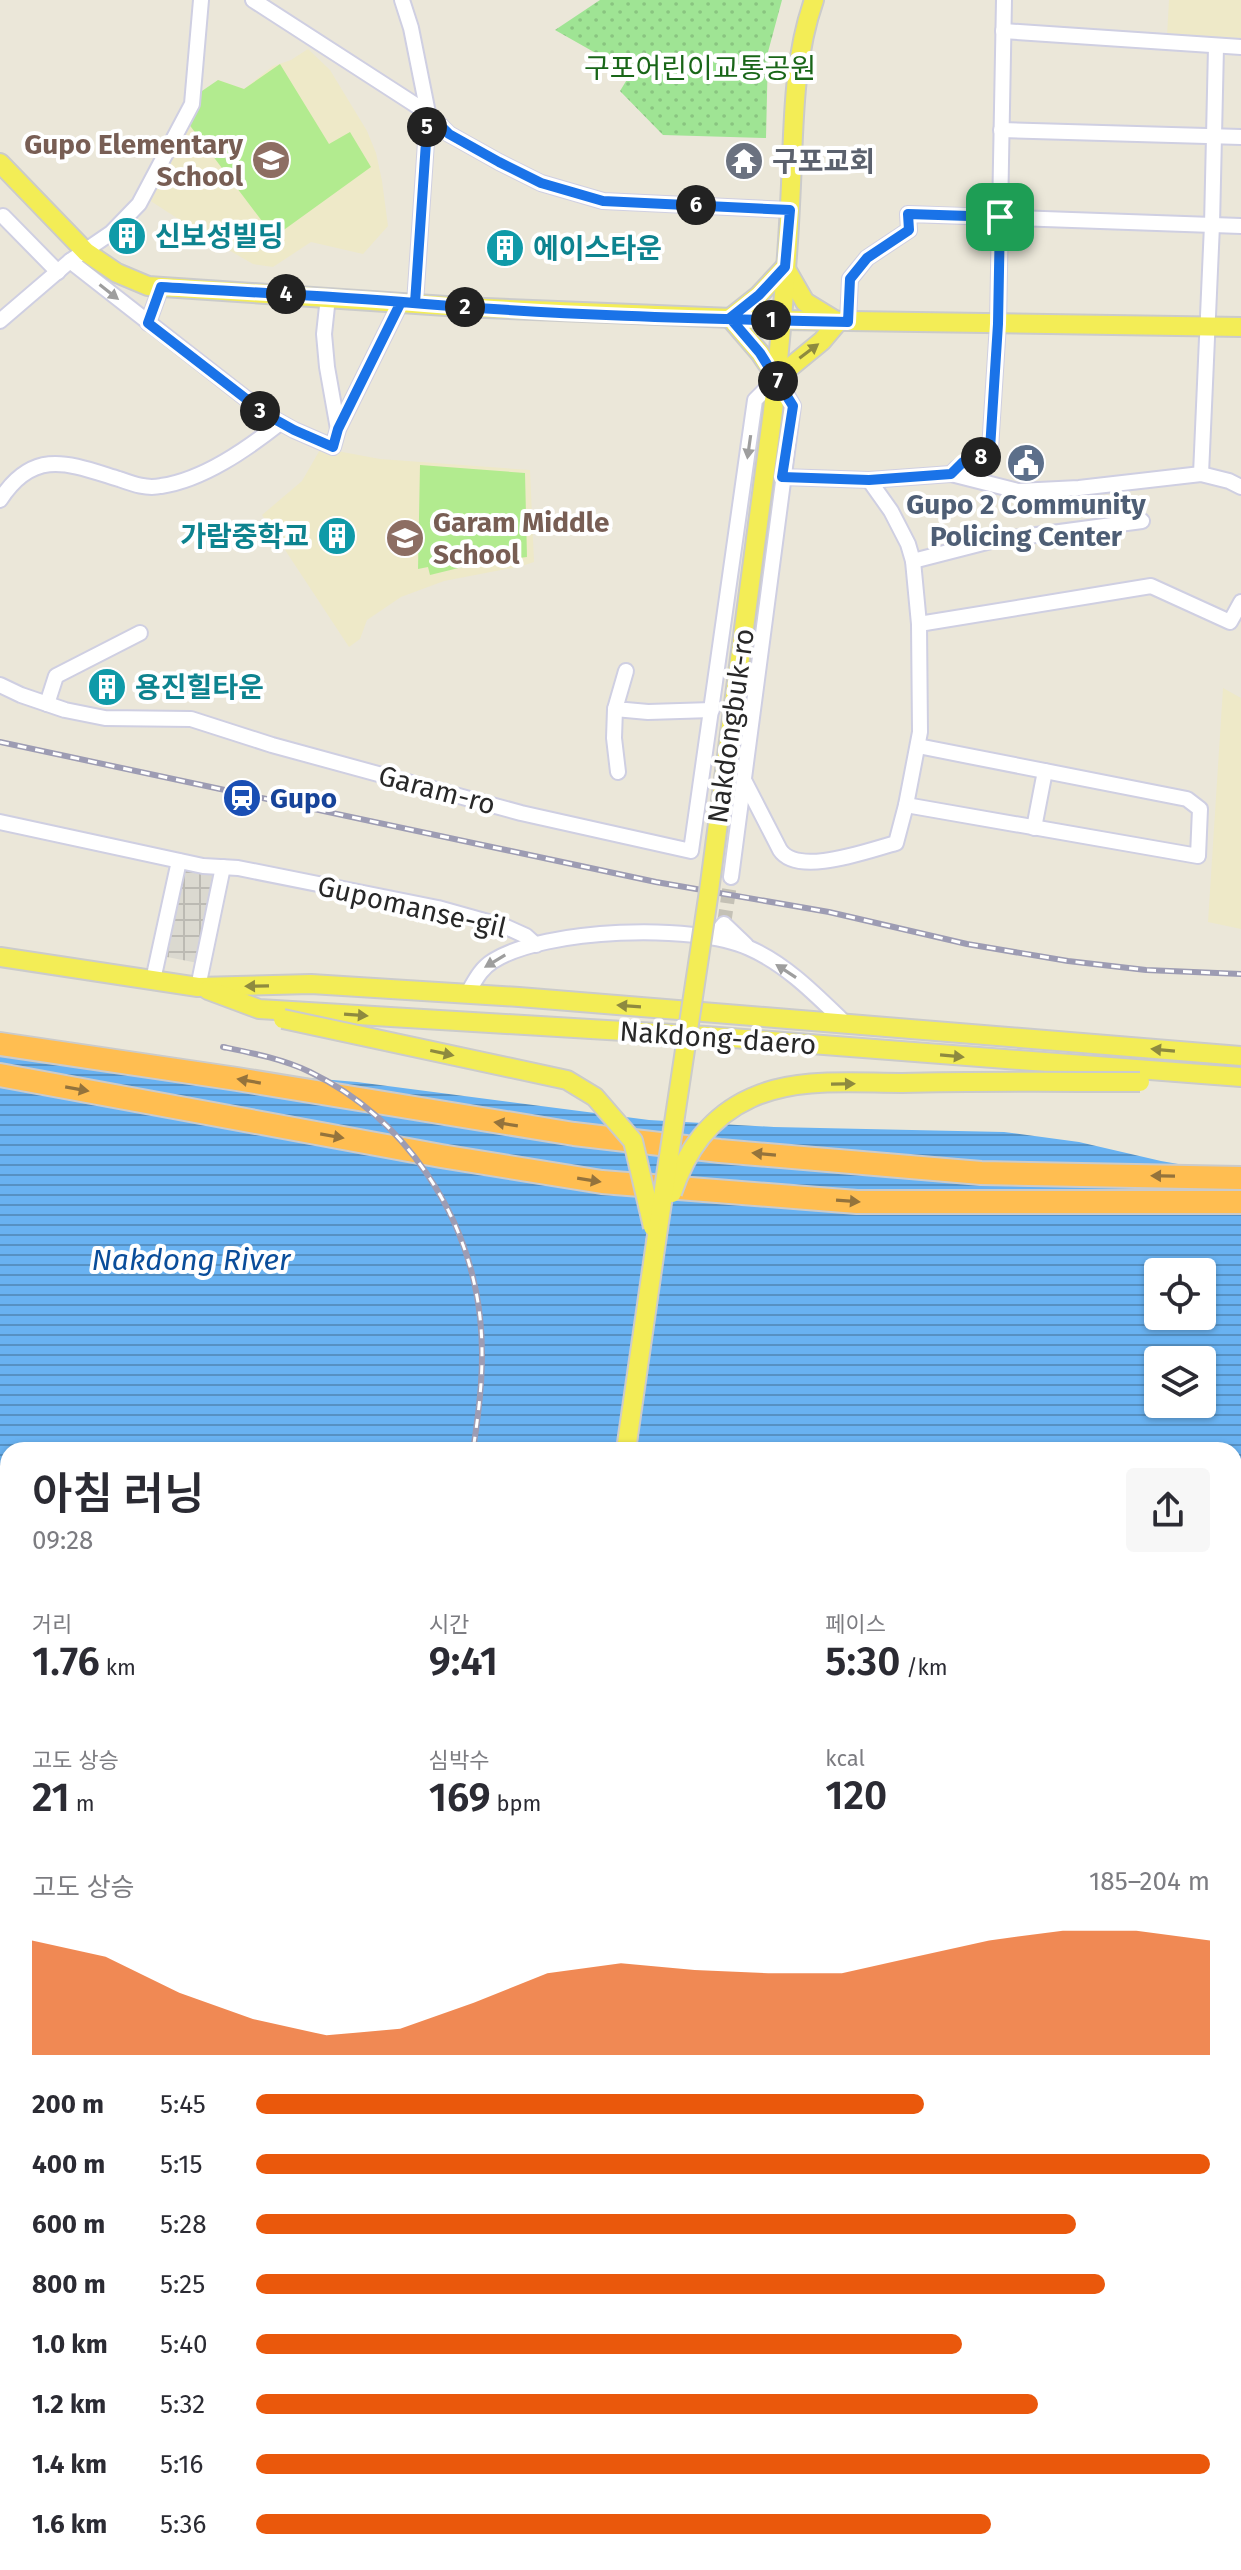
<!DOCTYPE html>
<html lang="ko">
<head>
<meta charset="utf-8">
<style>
	:root { --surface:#fff; --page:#f7f7f7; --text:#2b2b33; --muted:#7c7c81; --accent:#ea580c }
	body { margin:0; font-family:"Fira Sans","Noto Sans KR",sans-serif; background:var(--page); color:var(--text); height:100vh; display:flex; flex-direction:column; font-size:30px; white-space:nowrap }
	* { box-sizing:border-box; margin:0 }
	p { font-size:26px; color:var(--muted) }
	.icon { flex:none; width:44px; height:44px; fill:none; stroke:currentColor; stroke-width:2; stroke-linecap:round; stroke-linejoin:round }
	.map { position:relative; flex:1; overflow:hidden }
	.sheet { position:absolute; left:0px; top:1442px; width:1242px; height:1128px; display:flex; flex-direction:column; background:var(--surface); border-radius:24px 24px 0 0; box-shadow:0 2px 6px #0004 }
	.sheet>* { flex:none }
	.fabs { position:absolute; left:1144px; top:1258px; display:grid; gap:16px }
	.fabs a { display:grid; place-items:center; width:72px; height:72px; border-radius:8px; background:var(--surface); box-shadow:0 2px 6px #0004; font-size:40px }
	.pin { position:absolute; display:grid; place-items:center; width:68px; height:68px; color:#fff; margin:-34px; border-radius:16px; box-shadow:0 4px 12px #0006 }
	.km { position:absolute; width:40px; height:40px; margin:-20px; border-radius:50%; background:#222; color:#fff; font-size:22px; line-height:40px; text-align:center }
	.round { display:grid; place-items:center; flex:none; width:84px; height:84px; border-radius:8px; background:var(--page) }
	.headline { display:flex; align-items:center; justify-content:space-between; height:136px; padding:0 32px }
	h1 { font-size:44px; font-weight:600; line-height:60px }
	.stats { display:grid; grid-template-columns:repeat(3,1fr); gap:12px; height:136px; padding:8px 32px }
	.stats div { display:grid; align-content:center }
	.stats b { font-size:40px; font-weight:600 }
	.stats small { font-size:22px; font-weight:400 }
	.stats p { font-size:22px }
	.chart { height:224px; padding:16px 32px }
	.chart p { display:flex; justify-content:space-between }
	.chart svg { width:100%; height:144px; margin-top:8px; fill:var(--accent); opacity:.7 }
	ul { padding:0 32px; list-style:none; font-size:26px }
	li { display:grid; grid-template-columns:128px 96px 1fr; align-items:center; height:60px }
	li i { height:20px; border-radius:10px; background:var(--accent) }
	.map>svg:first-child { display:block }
	.education { fill:#eee9c8 }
	.grass { fill:url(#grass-dots) }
	.pitch { fill:#b2eb8f }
	.plaza { fill:url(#plaza-grid) }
	.water { fill:url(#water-rules); fill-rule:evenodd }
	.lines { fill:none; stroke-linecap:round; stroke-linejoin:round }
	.stream { stroke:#69b2f1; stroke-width:3 }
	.minor-tunnel { stroke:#c4c1b6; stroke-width:14; stroke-dasharray:14 7; stroke-linecap:butt }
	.minor-casing { stroke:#cfcfe2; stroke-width:18 }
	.major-casing { stroke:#cbcbcb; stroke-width:22 }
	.highway-casing { stroke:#cbcbcb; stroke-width:26 }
	.minor { stroke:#fff; stroke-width:14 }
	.major { stroke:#f3ed56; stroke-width:18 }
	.highway { stroke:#ffbe51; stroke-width:22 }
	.rail-casing { stroke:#9d9cb3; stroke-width:6 }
	.rail { stroke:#fff; stroke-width:3; stroke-dasharray:9; stroke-linecap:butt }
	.major-bridge-casing { stroke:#cbcbcb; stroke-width:22; stroke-linecap:butt }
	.major-bridge { stroke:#f3ed56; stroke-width:18 }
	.oneway { fill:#9e9e9e }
	.oneway2 { fill:#8e8a3f }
	.oneway3 { fill:#94733c }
	.route-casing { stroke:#fff; stroke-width:16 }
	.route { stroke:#1a73e8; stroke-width:10 }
	.labels { text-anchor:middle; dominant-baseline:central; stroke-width:8; stroke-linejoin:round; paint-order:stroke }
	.park-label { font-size:28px; fill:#196618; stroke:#fff }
	.education-label { font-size:28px; font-weight:bold; fill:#785e54; stroke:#fff; text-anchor:end }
	.worship-label { font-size:28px; font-weight:bold; fill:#5b616d; stroke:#fff; text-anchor:start }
	.culture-label { font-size:28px; font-weight:bold; fill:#0d838f; stroke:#fff; text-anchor:start }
	.service-label { font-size:28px; font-weight:bold; fill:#4e5e75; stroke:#fff }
	.street-label { font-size:28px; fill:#282828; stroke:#fff }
	.transit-label { font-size:28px; font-weight:bold; fill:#164399; stroke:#fff; text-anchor:start }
	.water-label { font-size:30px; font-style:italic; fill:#0a4d9a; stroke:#fff }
</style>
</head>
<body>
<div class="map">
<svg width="1241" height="2570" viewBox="0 0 1241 2570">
	<defs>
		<pattern id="grass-dots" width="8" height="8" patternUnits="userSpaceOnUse" patternTransform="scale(2)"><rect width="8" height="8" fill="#9fe494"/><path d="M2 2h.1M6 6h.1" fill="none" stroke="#89c480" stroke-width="1.8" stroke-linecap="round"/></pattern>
		<pattern id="plaza-grid" width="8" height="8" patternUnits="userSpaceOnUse" patternTransform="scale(2)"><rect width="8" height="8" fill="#dbd9d0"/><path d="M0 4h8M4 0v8" fill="none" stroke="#bcbab3"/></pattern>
		<pattern id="water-rules" width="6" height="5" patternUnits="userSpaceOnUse" patternTransform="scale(2)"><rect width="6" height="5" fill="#69b2f1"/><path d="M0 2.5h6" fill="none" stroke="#5691c3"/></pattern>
	</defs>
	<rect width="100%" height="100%" fill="#ebe7d9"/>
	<g class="education">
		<path d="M 1169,0 L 1241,0 L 1241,38 L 1167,36 Z"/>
		<path d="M 308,49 L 330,70 L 367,131 L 376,153 L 382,181 L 388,226 L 363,254 L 311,242 L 273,267 L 253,264 L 206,237 L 143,196 L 218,80 L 244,89 L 273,66 L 291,60 Z"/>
		<path d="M 321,448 L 380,459 L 530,470 L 534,562 L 522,566 L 444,581 L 401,597 L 367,620 L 360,639 L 349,647 L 262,515 L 302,481 Z"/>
		<path d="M 1223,688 L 1241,698 L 1241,929 L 1208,922 Z"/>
	</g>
	<g class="grass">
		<path d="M 600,0 L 782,0 L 768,52 L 766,138 L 663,135 L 620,91 L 631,73 L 555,30 Z"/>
		<path d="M 8,1907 L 8,2562 L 421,2562 L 419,2570 L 0,2570 L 0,1909 Z"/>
		<path d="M 1234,1972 L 1241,1975 L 1241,2570 L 506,2570 L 507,2562 L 1234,2562 Z"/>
	</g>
	<g class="pitch">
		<path d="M 280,64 L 329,144 L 350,132 L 371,167 L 274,237 L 188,123 L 199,93 L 218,80 L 244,89 Z"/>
		<path d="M 420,465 L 525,473 L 527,557 L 483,562 L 430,575 L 428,567 L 418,569 Z"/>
	</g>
	<g class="plaza">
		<path d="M 185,869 L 212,875 L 214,883 L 198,963 L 167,957 Z"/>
		<path d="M 8,2232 L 8,2308 L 2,2301 L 3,2285 L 0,2274 L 0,2234 Z"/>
	</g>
	<path class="water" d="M 0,1055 L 33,1055 L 357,1082 L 649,1120 L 774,1127 L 1004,1132 L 1079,1142 L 1161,1161 L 1241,1175 L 1241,1975 L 1234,1972 L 1234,1450 L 8,1450 L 8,1907 L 0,1909 ZM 1158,1272 L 1202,1272 L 1202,1316 L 1158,1316 ZM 1158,1360 L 1202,1360 L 1202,1404 L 1158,1404 Z"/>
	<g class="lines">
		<g class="stream">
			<path d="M 1234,1989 L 1241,1991"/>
			<path d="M 1234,2134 L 1241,2137"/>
			<path d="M 1234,2190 L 1241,2177"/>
			<path d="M 1234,2214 L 1241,2220"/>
			<path d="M 1234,2481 L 1241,2463"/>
			<path d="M 0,2531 L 8,2531"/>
			<path d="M 521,2562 L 526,2570"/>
			<path d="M 762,2562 L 778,2570"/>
			<path d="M 914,2562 L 922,2570"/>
			<path d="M 0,2563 L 70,2570"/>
			<path d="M 341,2570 L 343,2562"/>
			<path d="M 669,2570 L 672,2562"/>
			<path d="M 700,2570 L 703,2562"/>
			<path d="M 815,2570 L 817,2562"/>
			<path d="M 1024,2570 L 1025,2562"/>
			<path d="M 1199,2570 L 1203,2562"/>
		</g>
		<path class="minor-tunnel" d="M 724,924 L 731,877"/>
		<g class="minor-casing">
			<g id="minor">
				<path d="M 253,0 L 428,113 L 449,134 L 499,162 L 541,183 L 603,201 L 790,210"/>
				<path d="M 402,0 L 411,28 L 428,113 L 415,303"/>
				<path d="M 1003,31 L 1241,47"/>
				<path d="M 1001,130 L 1241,137"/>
				<path d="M 3,216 L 58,272"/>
				<path d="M 70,261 L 267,415 L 294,430 L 333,447 L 338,429 L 401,302"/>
				<path d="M 328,297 L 324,334 L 327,367 L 338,429"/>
				<path d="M 0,321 L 70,261 L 111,233 L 139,204 L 192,104 L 201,0"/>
				<path d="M 848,322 L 850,279 L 867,258 L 909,230 L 908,214 L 1241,226"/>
				<path d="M 148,323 L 161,287"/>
				<path d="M 951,474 C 963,459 979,462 990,449 L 998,324 L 1004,0"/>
				<path d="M 1201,474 L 1212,225 L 1216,47"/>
				<path d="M 782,477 L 869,480 L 951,474 L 1018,491 L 1079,488 L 1201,474 L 1229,481 L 1241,487"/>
				<path d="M 0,500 C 34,447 70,464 119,479 C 133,484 146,489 161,486 C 203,480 247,449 280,423"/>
				<path d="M 913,561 L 991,541 L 1142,521"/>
				<path d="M 919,624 L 1151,586 L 1230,622 L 1241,602"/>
				<path d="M 626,671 L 615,709 L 648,712 L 712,710"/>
				<path d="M 0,685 L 21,695 L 65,710 L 105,718 L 191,719 L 272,745 L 521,813 L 691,851 L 755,400 L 777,378 L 793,406 L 731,877"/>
				<path d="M 47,704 L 56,676 L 140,633"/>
				<path d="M 615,709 L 614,738 L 618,772"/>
				<path d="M 744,780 L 780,850 C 798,877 869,850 896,843 L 906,805 L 920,732 L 919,624 L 913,561 L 908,544 L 891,511 L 869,480"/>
				<path d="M 906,805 L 1198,856 L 1200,809 L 1187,799 L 918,746"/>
				<path d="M 0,822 L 203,866 L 238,868 L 438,908 L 506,927 L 526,936 L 536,945"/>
				<path d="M 1034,828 L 1045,771"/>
				<path d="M 707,935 L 719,930 L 724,924 L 746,945"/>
				<path d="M 153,980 L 179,861"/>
				<path d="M 198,987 L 223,867"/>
				<path d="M 467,994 C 475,981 480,969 493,961 C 545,928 694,923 749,948 C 786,964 816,995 845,1023"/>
				<path d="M 0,2520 L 8,2520"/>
			</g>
		</g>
		<g class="major-casing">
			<g id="major">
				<path d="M 0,163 L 86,252 L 117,273 L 148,286 L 461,307 L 783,320 L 1241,327"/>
				<path d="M 786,269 L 805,302 L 836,321"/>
				<path d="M 730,318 L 760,353 L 777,378"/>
				<path d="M 730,318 L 759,295 L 785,267"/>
				<path d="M 777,378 L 822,341 L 838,322"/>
				<path d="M 773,411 C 780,342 787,274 790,205 C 794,137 791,65 814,0"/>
				<path d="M 0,957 L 198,987 L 311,984 L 519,997 L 1241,1056"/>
				<path d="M 208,990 L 259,1009 L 706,1036 L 1241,1077"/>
				<path d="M 626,1450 L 656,1242"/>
				<path d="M 477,2562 L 477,2570"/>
				<path d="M 461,2570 L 463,2562"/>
			</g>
		</g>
		<g class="highway-casing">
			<g id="highway">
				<path d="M 0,1044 L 237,1079 L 574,1134 L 720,1151 L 981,1173 L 1241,1178"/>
				<path d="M 0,1075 L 441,1156 L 602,1182 L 857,1202 L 1241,1202"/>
			</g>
		</g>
		<use href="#minor" class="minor"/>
		<use href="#major" class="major"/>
		<use href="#highway" class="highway"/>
		<g class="rail-casing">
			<g id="rail">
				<path d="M 0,742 L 656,882 L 829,912 L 967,944 L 1068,961 L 1146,970 L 1241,974"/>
				<path d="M 223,1047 C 252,1053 283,1059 310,1072 C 405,1118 468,1213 480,1317 C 485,1362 480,1405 473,1450"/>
				<path d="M 315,2570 L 315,2562"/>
			</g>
		</g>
		<use href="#rail" class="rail"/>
		<g class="major-bridge-casing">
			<g id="major-bridge">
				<path d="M 283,1019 L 567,1080 L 595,1097 L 633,1141 L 653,1227"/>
				<path d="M 672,1193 C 686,1151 709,1117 751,1098 C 796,1077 852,1083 902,1083 C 981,1081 1061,1082 1140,1082"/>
				<path d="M 656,1242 L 709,891 L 773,411"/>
				<path d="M 440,2570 L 443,2562"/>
			</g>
		</g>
		<use href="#major-bridge" class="major-bridge"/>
	</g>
	<defs><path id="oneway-solid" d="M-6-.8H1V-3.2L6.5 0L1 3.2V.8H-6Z" transform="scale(2)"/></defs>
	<g class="oneway">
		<use href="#oneway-solid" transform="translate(109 292) rotate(38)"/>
		<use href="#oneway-solid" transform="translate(749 447) rotate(98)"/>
		<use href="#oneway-solid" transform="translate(495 961) rotate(149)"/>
		<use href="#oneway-solid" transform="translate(786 971) rotate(-147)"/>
	</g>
	<g class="oneway2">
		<use href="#oneway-solid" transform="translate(809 351) rotate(-37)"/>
		<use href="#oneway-solid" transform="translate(257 986) rotate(179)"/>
		<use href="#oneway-solid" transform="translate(629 1006) rotate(-176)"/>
		<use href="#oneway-solid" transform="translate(356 1015) rotate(4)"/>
		<use href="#oneway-solid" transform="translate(1163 1050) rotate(-175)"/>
		<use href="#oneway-solid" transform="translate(442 1053) rotate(12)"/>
		<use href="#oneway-solid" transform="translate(952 1056) rotate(5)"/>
		<use href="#oneway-solid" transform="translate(843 1084) rotate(-1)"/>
	</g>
	<g class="oneway3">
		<use href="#oneway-solid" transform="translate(249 1081) rotate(-170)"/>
		<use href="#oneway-solid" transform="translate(77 1089) rotate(10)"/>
		<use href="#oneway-solid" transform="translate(506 1124) rotate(-171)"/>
		<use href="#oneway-solid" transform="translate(332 1136) rotate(10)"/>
		<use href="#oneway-solid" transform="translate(764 1154) rotate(-175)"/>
		<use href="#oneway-solid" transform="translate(1163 1176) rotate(-179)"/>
		<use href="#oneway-solid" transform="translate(589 1180) rotate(9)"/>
		<use href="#oneway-solid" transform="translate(848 1201) rotate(4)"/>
	</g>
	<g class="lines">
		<g class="route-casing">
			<path id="route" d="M 1000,217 L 908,214 L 909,230 L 867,258 L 850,279 L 848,322 C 699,319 549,315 401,302 L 338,429 L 333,447 L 294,430 L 267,415 L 148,323 L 161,287 C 246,292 330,296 415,303 L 428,113 L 449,134 L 499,162 L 541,183 L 603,201 L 790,210 L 785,267 L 759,295 L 730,318 L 760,353 L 793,406 L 782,477 L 869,480 L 951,474 L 963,462 L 980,457 L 990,449 L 998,324 L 1000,217"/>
		</g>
		<use href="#route" class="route"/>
	</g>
	<defs>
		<g id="school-disc" transform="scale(2)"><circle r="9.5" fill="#8d6e63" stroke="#fff"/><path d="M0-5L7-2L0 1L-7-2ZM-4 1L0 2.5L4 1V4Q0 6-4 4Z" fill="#fff"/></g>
		<g id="temple-disc" transform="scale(2)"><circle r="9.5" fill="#6b7280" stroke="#fff"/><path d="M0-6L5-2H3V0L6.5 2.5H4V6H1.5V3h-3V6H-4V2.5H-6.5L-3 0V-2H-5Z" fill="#fff"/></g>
		<g id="building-disc" transform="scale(2)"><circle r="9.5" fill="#0f9aa8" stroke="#fff"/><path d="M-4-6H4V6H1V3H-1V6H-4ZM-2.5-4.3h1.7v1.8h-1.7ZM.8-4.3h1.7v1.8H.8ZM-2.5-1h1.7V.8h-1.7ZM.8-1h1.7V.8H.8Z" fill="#fff"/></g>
		<g id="civic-disc" transform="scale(2)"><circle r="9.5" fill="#5c6f8a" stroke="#fff"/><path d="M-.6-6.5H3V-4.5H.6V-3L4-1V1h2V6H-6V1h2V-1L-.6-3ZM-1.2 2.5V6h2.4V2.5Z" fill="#fff"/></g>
		<g id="station-disc" transform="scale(2)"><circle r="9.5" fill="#1a4fb4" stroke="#fff"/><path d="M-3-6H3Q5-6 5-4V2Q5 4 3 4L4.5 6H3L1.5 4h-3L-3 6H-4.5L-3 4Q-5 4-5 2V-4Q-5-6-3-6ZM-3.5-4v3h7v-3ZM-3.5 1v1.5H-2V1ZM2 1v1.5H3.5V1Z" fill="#fff"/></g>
	</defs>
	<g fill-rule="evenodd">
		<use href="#school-disc" x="271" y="160"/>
		<use href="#temple-disc" x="744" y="161"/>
		<use href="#building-disc" x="127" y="236"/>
		<use href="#building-disc" x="505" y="248"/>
		<use href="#civic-disc" x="1026" y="463"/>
		<use href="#building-disc" x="337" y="536"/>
		<use href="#school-disc" x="405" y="538"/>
		<use href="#building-disc" x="107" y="687"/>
		<use href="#station-disc" x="242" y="798"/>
	</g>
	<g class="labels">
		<g class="park-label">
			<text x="700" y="68">구포어린이교통공원</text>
		</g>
		<g class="education-label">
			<text x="243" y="144">Gupo Elementary<tspan x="243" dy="32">School</tspan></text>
			<text x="433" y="522" text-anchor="start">Garam Middle<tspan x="433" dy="32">School</tspan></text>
		</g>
		<g class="worship-label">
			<text x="772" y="161">구포교회</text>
		</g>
		<g class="culture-label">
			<text x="155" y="236">신보성빌딩</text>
			<text x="533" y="248">에이스타운</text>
			<text x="309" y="536" text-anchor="end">가람중학교</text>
			<text x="135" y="687">용진힐타운</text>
		</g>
		<g class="service-label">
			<text x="1026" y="504">Gupo 2 Community<tspan x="1026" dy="32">Policing Center</tspan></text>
		</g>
		<g class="street-label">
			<text transform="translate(731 726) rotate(-82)">Nakdongbuk-ro</text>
			<text transform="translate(437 790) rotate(15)">Garam-ro</text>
			<text transform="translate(412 907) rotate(13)">Gupomanse-gil</text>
			<text transform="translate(718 1038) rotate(4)">Nakdong-daero</text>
		</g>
		<g class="transit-label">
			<text x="270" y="798">Gupo</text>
		</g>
		<g class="water-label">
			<text x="191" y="1260">Nakdong River</text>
		</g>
	</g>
</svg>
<div class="fabs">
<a><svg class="icon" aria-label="locate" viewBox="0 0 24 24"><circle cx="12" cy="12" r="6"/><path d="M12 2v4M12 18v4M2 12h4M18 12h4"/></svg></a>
<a><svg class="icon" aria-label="layers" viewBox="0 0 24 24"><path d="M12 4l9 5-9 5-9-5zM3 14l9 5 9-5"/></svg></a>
</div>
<div class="pin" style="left:1000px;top:217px;background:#1e9e55"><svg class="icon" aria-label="arrive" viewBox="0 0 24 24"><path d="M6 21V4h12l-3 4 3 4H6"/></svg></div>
<b class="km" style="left:771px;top:320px">1</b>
<b class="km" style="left:465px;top:307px">2</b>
<b class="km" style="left:260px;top:411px">3</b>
<b class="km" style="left:286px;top:294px">4</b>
<b class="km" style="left:427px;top:127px">5</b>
<b class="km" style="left:696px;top:205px">6</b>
<b class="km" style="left:778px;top:381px">7</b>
<b class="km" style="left:981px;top:457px">8</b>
<section class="sheet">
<div class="headline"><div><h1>아침 러닝</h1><p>09:28</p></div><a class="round"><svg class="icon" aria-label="share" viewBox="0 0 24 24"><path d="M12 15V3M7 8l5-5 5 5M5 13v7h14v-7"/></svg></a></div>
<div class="stats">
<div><p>거리</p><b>1.76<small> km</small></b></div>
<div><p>시간</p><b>9:41</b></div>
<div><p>페이스</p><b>5:30<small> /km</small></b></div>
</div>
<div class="stats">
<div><p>고도 상승</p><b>21<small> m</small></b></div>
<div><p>심박수</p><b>169<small> bpm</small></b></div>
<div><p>kcal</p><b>120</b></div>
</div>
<div class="chart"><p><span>고도 상승</span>185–204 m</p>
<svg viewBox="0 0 160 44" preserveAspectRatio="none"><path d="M0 44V9L10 14L20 25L30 33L40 38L50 36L60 28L70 19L80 16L90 18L100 19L110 19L120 14L130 9L140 6L150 6L160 9V44z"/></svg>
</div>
<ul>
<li><b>200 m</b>5:45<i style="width:70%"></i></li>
<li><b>400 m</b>5:15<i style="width:100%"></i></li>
<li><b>600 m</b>5:28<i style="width:86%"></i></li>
<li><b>800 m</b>5:25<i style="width:89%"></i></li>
<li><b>1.0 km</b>5:40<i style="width:74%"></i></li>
<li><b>1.2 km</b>5:32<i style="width:82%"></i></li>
<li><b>1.4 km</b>5:16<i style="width:100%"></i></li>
<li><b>1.6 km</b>5:36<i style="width:77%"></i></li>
</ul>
</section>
</div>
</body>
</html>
